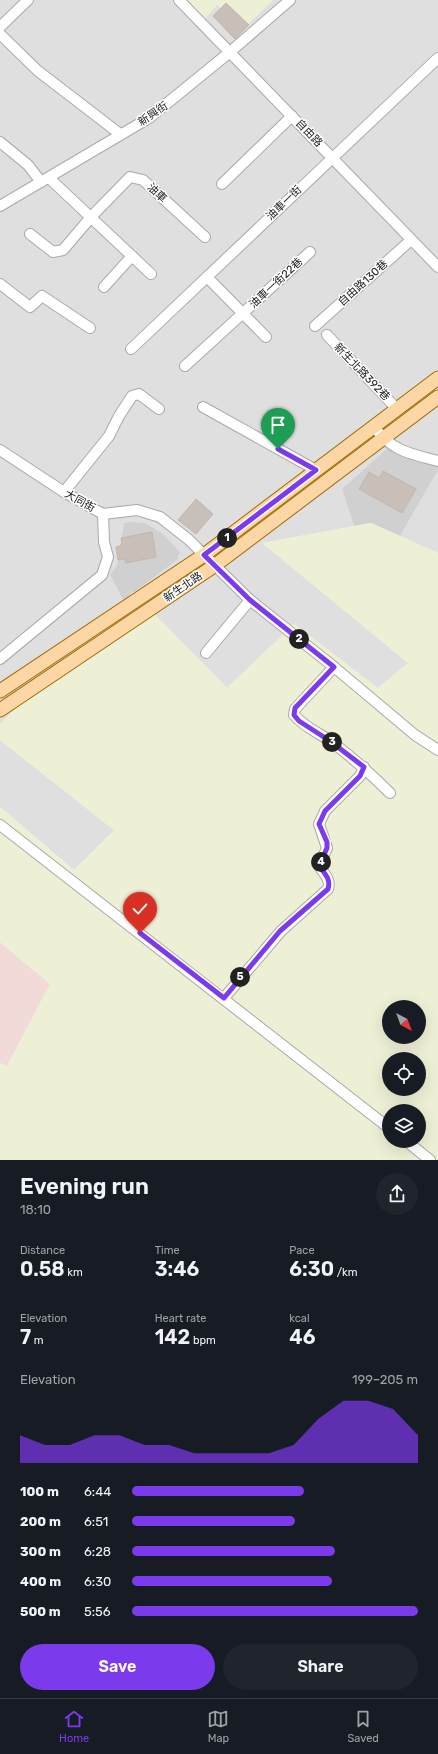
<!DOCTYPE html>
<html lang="en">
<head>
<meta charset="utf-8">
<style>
	:root { --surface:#171b24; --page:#20242c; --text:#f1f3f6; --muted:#9ea1a6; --line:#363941; --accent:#7c3aed }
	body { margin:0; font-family:Rubik,"Noto Sans TC",sans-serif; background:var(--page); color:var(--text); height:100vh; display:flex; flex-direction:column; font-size:15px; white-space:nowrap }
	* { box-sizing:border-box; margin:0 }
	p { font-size:13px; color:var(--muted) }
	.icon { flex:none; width:22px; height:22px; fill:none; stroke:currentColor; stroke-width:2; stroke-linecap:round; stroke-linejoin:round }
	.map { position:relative; height:1160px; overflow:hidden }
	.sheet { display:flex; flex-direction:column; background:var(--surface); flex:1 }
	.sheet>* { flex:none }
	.needle { width:26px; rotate:139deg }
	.buttons { position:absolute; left:382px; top:1000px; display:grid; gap:8px }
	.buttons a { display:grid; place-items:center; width:44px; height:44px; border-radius:50%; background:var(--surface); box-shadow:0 4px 16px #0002; font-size:20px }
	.pin { position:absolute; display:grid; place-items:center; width:34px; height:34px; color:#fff; margin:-41px -17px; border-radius:50% 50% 50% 0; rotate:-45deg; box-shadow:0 0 4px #0007 }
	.pin .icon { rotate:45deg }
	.km { position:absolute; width:20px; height:20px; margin:-10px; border-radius:50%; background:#222; color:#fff; font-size:11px; line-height:20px; text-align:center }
	.round { display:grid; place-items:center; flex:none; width:42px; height:42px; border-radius:21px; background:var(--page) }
	.overview { display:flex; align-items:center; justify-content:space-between; height:68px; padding:0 20px }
	h1 { font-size:22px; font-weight:600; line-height:30px }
	.metrics { display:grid; grid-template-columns:repeat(3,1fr); gap:6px; height:68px; padding:4px 20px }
	.metrics div { display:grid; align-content:center }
	.metrics b { font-size:20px; font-weight:600 }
	.metrics small { font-size:11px; font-weight:400 }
	.metrics p { font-size:11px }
	.chart { height:112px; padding:8px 20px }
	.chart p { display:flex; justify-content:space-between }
	.chart svg { width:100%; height:72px; margin-top:4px; fill:var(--accent); opacity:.7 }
	.button { display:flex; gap:8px; margin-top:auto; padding:8px 20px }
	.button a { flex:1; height:46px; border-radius:24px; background:var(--accent); color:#fff; font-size:16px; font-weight:600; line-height:46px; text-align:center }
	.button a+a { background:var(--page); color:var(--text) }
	ul { padding:0 20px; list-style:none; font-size:13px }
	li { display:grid; grid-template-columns:64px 48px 1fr; align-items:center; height:30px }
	li i { height:10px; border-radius:5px; background:var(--accent) }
	.tab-bar { display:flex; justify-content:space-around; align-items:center; height:56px; border-top:1px solid var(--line); background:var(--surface); font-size:11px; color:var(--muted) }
	.tab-bar a { display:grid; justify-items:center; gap:2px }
	.tab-bar .selected { color:var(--accent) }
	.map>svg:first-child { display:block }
	.residential { fill:#e0dfdf }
	.commercial { fill:#f2dad9 }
	.religious { fill:#d0d0d0 }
	.farmland { fill:#eef0d5; fill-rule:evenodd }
	.building { fill:#c7bfb8; stroke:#c4b6ab }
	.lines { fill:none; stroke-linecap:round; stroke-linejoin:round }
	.minor-casing { stroke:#a9a9a9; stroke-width:12 }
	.major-casing { stroke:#a06b00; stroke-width:15 }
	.minor { stroke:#fff; stroke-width:10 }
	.major { stroke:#fcd6a4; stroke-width:13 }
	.route-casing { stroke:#fff; stroke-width:8 }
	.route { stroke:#7c3aed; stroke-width:5 }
	.labels { text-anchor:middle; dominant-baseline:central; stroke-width:3; stroke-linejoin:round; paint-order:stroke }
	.street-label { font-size:11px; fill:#222; stroke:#fff }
</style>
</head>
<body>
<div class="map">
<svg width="438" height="1160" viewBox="0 0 438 1160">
	<rect width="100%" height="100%" fill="#f2efe9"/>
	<g class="residential">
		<path d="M 0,0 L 438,0 L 438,465 L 342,489 L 354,526 L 263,543 L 408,663 L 378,688 L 294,624 L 227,688 L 133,592 L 177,560 L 162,533 L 145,523 L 132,522 L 124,524 L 117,565 L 110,575 L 124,602 L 0,724 Z"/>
		<path d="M 438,470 L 438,553 L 400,536 Z"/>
		<path d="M 0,740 L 114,830 L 74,870 L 0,807 Z"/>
	</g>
	<path class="commercial" d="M 0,942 L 50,984 L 7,1066 L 0,1063 Z"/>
	<g class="religious">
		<path d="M 388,448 L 438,465 L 438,470 L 400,536 L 371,523 L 354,526 L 342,489 Z"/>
		<path d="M 132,522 L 145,523 L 162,533 L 180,552 L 177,560 L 134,592 L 124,602 L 110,575 L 117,565 L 124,523 Z"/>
	</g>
	<g class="farmland">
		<path d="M 180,0 L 273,0 L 243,29 L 217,5 L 201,24 Z"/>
		<path d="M 371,523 L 438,553 L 438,1160 L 0,1160 L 0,1063 L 7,1066 L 50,984 L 0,942 L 0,807 L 74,870 L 114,830 L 0,740 L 0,724 L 133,592 L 227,688 L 294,624 L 378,688 L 408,663 L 262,543 ZM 389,1007 L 419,1007 L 419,1037 L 389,1037 ZM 389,1059 L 419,1059 L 419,1089 L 389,1089 ZM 389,1111 L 419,1111 L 419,1141 L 389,1141 Z"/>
	</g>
	<g class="building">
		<path d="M 226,3 L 249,25 L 235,39 L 213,16 Z"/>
		<path d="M 383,471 L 416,489 L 402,513 L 359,489 L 369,472 L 379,478 Z"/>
		<path d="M 196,499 L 213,514 L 196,534 L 178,520 Z"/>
		<path d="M 152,532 L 156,557 L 126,563 L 125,559 L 118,560 L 116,547 L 122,545 L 121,538 Z"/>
	</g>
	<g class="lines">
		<g class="minor-casing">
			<g id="minor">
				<path d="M 179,0 L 438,267"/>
				<path d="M 0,27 L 28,0"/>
				<path d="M 0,34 L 38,71 L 120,134"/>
				<path d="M 0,142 L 28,165 L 41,182"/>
				<path d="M 49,178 L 151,274"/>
				<path d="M 222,184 L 292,116"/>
				<path d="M 0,206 L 149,118 L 230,52 L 290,0"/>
				<path d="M 30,234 L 53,252 L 63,250 L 91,217 L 130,177 L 143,180 L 205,237"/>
				<path d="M 207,277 L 266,337"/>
				<path d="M 0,284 L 30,307 L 42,296 L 90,328"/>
				<path d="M 104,287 L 132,256"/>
				<path d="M 315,326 L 411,240"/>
				<path d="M 327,335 L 397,409"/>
				<path d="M 131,349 L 438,58"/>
				<path d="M 185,366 L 310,252"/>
				<path d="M 203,407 L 316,470"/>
				<path d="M 374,427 C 394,452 408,453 438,461"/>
				<path d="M 0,450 L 64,492 L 103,514 L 137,510 L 160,517 L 188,539 L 250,600 L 334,667 L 415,735 L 438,750"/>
				<path d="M 64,492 L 109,436 L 119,416 L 132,396 L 139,394 L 159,409"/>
				<path d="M 206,653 L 250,600"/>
				<path d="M 0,659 L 102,575 L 108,557 L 104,542 L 103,514"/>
				<path d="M 334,667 L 295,709 L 294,715 C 304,727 319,733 332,742 C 353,758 372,775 390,793"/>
				<path d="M 0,825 L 389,1128"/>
				<path d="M 224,998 L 281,931 L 328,889 C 331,879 324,874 319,866 L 327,848 L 319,824 L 325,811 L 360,776 L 364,767"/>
				<path d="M 406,1141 L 430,1160"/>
			</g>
		</g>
		<g class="major-casing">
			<g id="major">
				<path d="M 0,691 L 204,555 L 438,378"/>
				<path d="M 0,710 L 214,566 L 438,397"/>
			</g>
		</g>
		<use href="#minor" class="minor"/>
		<use href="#major" class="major"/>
	</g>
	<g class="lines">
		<g class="route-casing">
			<path id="route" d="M 140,933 L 224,998 L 280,931 L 328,889 C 331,879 325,874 319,866 L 327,848 L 327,842 L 319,824 L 325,811 L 360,776 L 364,767 L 330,741 L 299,721 L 294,715 L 295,708 L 334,667 L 250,600 L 204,555 L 316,470 L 278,449"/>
		</g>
		<use href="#route" class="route"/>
	</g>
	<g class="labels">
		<g class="street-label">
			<text transform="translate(153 114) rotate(-34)">新興街</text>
			<text transform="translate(309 133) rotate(46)">自由路</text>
			<text transform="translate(157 193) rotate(43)">油車</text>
			<text transform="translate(284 203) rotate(-44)">油車一街</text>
			<text transform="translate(276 283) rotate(-43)">油車一街22巷</text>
			<text transform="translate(363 283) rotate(-42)">自由路130巷</text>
			<text transform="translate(362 372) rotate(46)">新生北路392巷</text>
			<text transform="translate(80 501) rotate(29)">大同街</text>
			<text transform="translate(183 587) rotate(-34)">新生北路</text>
		</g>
	</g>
</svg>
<div class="buttons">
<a><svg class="needle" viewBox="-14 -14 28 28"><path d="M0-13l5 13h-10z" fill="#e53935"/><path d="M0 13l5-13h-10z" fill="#9ea1a6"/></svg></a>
<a><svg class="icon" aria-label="locate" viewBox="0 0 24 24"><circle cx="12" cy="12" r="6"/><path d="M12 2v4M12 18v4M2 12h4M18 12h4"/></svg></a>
<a><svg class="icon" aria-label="layers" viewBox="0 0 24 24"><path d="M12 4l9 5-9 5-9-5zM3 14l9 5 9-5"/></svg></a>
</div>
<div class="pin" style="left:278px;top:449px;background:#1e9e55"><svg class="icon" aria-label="arrive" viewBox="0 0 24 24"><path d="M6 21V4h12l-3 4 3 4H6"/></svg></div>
<div class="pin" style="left:140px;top:933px;background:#d93025"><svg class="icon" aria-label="check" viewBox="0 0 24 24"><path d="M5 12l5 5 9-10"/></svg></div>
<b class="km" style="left:227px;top:538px">1</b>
<b class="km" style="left:299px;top:639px">2</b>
<b class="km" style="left:332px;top:742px">3</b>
<b class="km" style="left:321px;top:862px">4</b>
<b class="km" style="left:240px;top:977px">5</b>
</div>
<section class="sheet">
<div class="overview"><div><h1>Evening run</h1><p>18:10</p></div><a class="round"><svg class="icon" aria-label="share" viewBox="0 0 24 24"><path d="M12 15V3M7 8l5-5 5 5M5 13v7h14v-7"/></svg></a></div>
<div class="metrics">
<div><p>Distance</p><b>0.58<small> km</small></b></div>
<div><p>Time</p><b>3:46</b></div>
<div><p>Pace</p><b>6:30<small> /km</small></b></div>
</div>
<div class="metrics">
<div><p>Elevation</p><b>7<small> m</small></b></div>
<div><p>Heart rate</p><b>142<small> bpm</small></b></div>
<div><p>kcal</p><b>46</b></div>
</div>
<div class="chart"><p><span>Elevation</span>199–205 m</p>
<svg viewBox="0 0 160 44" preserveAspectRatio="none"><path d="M0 44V27L10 33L20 33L30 27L40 27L50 33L60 33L70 38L80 38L90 38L100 38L110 33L120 17L130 6L140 6L150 11L160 27V44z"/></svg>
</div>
<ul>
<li><b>100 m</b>6:44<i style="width:60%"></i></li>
<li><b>200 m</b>6:51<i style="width:57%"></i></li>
<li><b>300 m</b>6:28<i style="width:71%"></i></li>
<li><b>400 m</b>6:30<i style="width:70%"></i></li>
<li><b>500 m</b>5:56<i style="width:100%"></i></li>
</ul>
<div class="button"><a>Save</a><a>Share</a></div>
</section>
<nav class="tab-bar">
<a class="selected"><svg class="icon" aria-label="home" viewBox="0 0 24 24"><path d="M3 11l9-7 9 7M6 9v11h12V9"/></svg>Home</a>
<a><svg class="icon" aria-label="map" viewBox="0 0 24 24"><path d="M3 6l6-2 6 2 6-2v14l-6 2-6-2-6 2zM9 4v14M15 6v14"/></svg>Map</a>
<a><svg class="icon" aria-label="saved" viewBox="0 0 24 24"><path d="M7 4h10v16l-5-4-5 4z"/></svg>Saved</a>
</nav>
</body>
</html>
